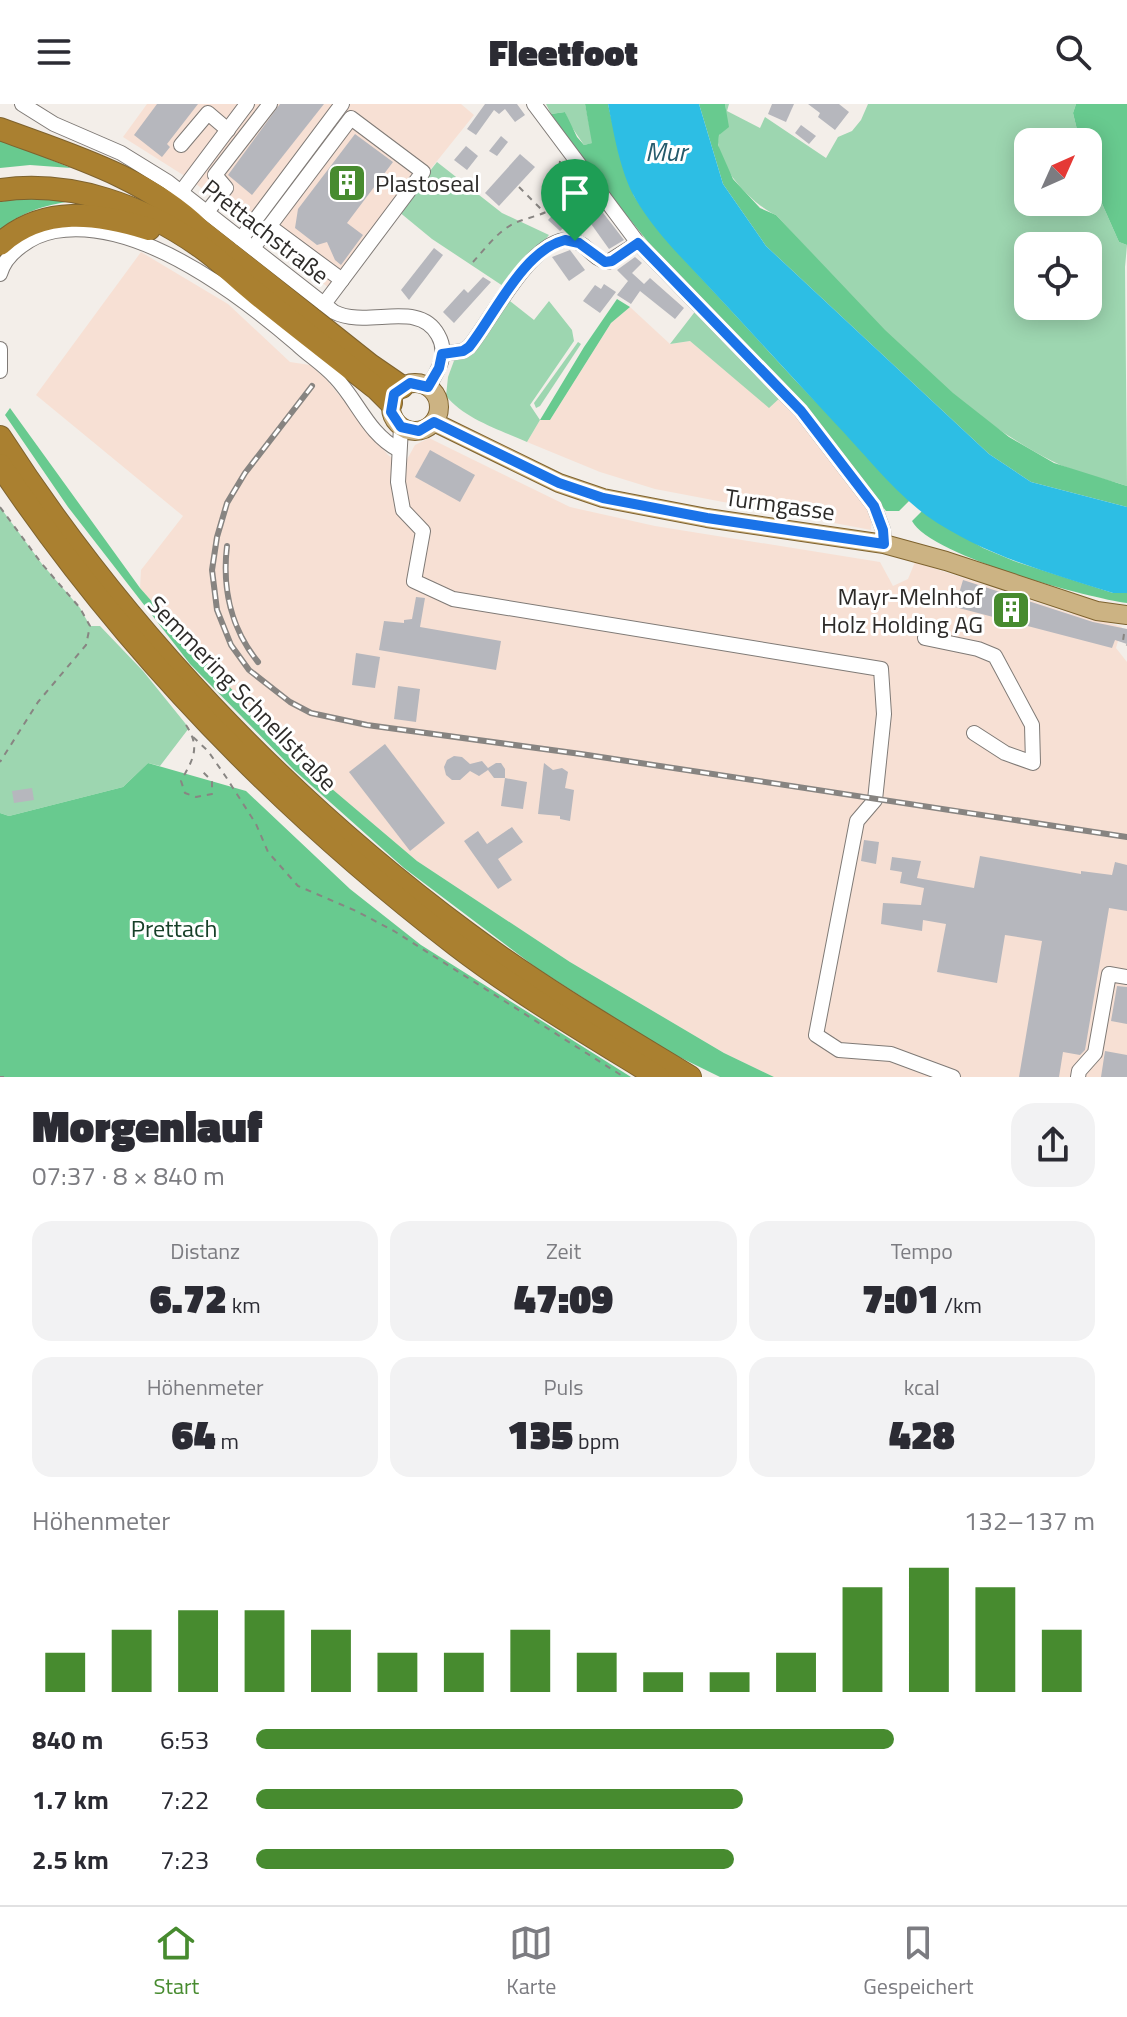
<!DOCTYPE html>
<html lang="de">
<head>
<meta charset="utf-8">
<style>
	:root { --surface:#fff; --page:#f2f2f3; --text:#2b2b33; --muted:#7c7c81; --line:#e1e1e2; --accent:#478b2f }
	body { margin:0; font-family:"Titillium Web",sans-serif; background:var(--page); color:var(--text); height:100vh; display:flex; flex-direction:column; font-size:30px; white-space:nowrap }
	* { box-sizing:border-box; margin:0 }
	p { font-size:26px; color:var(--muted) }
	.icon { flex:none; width:44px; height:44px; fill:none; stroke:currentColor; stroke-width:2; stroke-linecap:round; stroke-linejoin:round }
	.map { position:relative; height:973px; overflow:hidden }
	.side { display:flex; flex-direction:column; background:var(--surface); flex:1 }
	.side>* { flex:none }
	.needle { width:52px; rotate:45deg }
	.tools { position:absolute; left:1014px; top:24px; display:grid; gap:16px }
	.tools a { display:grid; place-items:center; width:88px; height:88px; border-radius:16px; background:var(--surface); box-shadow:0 4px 20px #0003; font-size:40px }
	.pin { position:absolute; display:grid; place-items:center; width:68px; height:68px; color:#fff; margin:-82px -34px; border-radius:50% 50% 50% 0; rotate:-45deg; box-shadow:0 0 8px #0007 }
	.pin .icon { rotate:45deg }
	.round { display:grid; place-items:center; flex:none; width:84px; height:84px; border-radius:24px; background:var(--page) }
	.summary { display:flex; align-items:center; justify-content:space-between; height:136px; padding:0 32px }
	h1 { font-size:44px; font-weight:800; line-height:60px }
	.stats { display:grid; grid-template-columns:repeat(3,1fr); gap:12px; height:136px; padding:8px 32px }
	.stats div { display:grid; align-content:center; border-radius:20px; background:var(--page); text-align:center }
	.stats b { font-size:40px; font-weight:800 }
	.stats small { font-size:22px; font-weight:400 }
	.stats p { font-size:22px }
	.chart { height:224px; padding:16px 32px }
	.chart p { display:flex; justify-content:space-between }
	.chart svg { width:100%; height:144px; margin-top:8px; stroke:var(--accent); stroke-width:6 }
	ul { padding:0 32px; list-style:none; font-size:26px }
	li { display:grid; grid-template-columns:128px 96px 1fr; align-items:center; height:60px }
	li i { height:20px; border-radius:10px; background:var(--accent) }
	header { display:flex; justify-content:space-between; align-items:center; height:104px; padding:0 32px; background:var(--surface); font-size:36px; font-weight:800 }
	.menu { display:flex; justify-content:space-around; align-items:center; height:112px; border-top:2px solid var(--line); background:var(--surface); font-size:22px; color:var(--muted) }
	.menu a { display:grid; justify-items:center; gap:4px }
	.menu .current { color:var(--accent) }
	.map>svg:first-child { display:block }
	.industrial { fill:#f7e0d4 }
	.green { fill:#9dd6b0; fill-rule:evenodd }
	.forest { fill:#68ca8f }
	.water { fill:#2dbee4 }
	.building { fill:#b6b7bd }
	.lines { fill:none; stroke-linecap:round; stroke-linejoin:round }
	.minor-casing { stroke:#7f7a76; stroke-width:16 }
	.major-casing { stroke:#7e622e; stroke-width:20 }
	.highway-casing { stroke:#7e622e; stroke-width:24 }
	.path { stroke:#888582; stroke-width:2; stroke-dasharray:6 6; stroke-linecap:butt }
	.minor { stroke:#fff; stroke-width:14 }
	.major { stroke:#ccb383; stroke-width:18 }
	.highway { stroke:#aa8030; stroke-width:22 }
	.rail-casing { stroke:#878481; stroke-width:6 }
	.rail { stroke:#fff; stroke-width:3; stroke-dasharray:9; stroke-linecap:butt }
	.route-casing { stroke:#fff; stroke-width:16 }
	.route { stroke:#1a73e8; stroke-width:10 }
	.labels { text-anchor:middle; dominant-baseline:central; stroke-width:6; stroke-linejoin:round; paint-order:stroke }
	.poi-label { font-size:24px; fill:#2d2b29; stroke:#fff; text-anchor:start }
	.street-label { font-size:24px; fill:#2d2b29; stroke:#fff }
	.park-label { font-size:24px; fill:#174028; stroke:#fff }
	.water-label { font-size:26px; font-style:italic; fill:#255b6c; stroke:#fff }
</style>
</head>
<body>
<header><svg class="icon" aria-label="menu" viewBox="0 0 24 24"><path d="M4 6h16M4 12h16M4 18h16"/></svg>Fleetfoot<svg class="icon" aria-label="search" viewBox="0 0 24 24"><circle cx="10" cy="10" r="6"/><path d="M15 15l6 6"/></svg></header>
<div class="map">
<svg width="1127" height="973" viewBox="0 0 1127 973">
	<rect width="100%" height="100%" fill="#f3eee9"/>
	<g class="industrial">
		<path d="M 147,0 L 461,0 L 474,11 L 429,67 L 338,191 L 191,76 L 123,33 Z"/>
		<path d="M 141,148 L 228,200 L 290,258 L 310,261 L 326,275 L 388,351 L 398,358 L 405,359 L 415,341 L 429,334 L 570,403 L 655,422 L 880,458 L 893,482 L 908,475 L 915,458 L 1072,510 L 1074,508 L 1122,523 L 1116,544 L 1127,558 L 1127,973 L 774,973 L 724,949 L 570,858 L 417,757 L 305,662 L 201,553 L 140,484 L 141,466 L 183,412 L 36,291 Z"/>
		<path d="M 630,203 L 670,240 L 690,237 L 769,303 L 782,292 L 868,403 L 872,413 L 871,426 L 655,385 L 600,368 L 527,338 L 540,316 L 550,316 L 611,219 Z"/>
	</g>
	<g class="green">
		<path d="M 546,0 L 585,0 L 593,39 L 584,41 L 569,19 L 565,8 L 551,10 Z"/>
		<path d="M 725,0 L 729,0 L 727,7 L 760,24 L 765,13 L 826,54 L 838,33 L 852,27 L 861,16 L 868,0 L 1076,0 L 1073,9 L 1080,38 L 1028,38 L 1028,98 L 1088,98 L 1088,68 L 1119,138 L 1127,141 L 1125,163 L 1127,382 C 1103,374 1075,369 1052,357 C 946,304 856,196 776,111 C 753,101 718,64 718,38 C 719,24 728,13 725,0 ZM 1028,142 L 1088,142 L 1088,202 L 1028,202 Z"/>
		<path d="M 437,58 L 502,109 L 549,131 L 506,184 L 432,135 L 398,107 Z"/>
		<path d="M 506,194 L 534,216 L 549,197 L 572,226 L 574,237 L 530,301 L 540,316 L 527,338 C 500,326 465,315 446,292 L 448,273 L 455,254 Z"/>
		<path d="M 697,205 L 782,292 L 769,304 L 690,237 L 670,240 Z"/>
		<path d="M 578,238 L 581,240 L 540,302 L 536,304 L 534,299 Z"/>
		<path d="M 0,403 L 42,460 L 80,504 L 90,522 L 100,522 L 143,567 L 189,624 L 160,662 L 148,659 L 123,683 L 9,712 L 0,709 Z"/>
	</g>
	<g class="forest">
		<path d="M 585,0 L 608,0 L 619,47 L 634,92 L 647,111 L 668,138 L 795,276 L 910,396 L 899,407 L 886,407 L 825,330 L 669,164 L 603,82 L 551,10 L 565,8 L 577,33 L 584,41 L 592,39 Z"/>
		<path d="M 699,0 L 725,0 L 729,23 L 719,31 L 718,41 L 733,75 L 760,104 L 776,111 L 885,226 L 953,289 L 1009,333 L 1054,359 L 1127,382 L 1127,403 L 1031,378 L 989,350 L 766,142 L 723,80 Z"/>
		<path d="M 1076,0 L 1127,0 L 1127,141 L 1119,138 L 1088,68 L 1088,38 L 1080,38 L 1073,9 Z"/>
		<path d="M 0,35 L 71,64 L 30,61 L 0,64 Z"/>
		<path d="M 26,93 L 72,97 C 45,101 20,108 0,127 L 0,98 Z"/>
		<path d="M 617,195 L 630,203 L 611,219 L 550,316 L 540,316 L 584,243 Z"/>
		<path d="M 10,304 L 140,484 L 201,553 L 305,662 L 417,757 L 570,858 L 724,949 L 774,973 L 720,973 L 665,946 L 538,865 L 404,764 L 294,666 L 190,560 L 68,403 L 5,311 Z"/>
		<path d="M 922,407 L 983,444 L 1014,457 L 1113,489 L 1127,489 L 1127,499 C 1088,494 929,451 912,417 Z"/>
		<path d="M 148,659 L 246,687 L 350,785 L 421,841 L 631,973 L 0,973 L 0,709 L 9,712 L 123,683 Z"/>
	</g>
	<path class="water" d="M 608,0 L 699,0 L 723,80 L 766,142 L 989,350 L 1031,378 L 1127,403 L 1127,489 L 1113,489 C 1049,469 983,451 927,412 C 894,388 862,347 833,317 C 791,272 750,227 709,183 C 683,155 654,127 635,94 C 620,67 614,30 608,0 Z"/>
	<g class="building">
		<path d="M 157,0 L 198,0 L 167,40 L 170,43 L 162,53 L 134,31 Z"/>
		<path d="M 280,0 L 324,0 L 252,91 L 228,71 Z"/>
		<path d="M 485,0 L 517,0 L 525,11 L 515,18 L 505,5 L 499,10 L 494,6 L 476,31 L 467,25 Z"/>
		<path d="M 772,0 L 794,0 L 786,18 L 768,10 Z"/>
		<path d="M 808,0 L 839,0 L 849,8 L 835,26 L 818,13 L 820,9 Z"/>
		<path d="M 801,21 L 816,32 L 809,40 L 795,29 Z"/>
		<path d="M 355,30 L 393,58 L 347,119 L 363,131 L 341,161 L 335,156 L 327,138 L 317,141 L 295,124 L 298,105 Z"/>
		<path d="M 501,32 L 508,38 L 497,52 L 489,47 Z"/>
		<path d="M 466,42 L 478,52 L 467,66 L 454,56 Z"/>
		<path d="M 520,50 L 535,63 L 499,102 L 485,89 Z"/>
		<path d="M 567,61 L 580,78 L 574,82 L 561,65 Z"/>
		<path d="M 597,101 L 624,136 L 609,145 L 584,110 Z"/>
		<path d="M 561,102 L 575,114 L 560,127 L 548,116 Z"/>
		<path d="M 434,144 L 443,151 L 409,196 L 401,186 Z"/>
		<path d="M 570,146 L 585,166 L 569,177 L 552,153 Z"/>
		<path d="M 635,153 L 642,159 L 632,169 L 644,180 L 650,174 L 684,204 L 675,215 L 640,187 L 631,200 L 617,191 L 628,177 L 617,166 Z"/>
		<path d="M 483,173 L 491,178 L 454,219 L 443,208 L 464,185 L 468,189 Z"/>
		<path d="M 604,180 L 616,188 L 600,209 L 583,197 L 595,181 L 601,185 Z"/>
		<path d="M 430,346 L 475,371 L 460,398 L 415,373 Z"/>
		<path d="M 963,476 L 1093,518 L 1127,525 L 1127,540 L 1115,536 L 1112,544 L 955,503 Z"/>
		<path d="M 416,493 L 425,494 L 420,523 L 501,537 L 496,566 L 379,546 L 384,517 L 404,519 L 404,516 L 412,515 Z"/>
		<path d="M 356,549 L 380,553 L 375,584 L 352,581 Z"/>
		<path d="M 398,582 L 420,585 L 416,618 L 394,615 Z"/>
		<path d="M 385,640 L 445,719 L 410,747 L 349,668 Z"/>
		<path d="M 454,652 L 462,653 L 470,660 L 482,657 L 488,664 L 496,659 L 501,659 L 505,665 L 505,674 L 494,674 L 488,666 L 479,672 L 470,667 L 460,676 L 452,676 L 446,671 L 444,663 L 447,656 Z"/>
		<path d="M 544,659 L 553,666 L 562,664 L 568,668 L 565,684 L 574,686 L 570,717 L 560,715 L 560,712 L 538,710 Z"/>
		<path d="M 505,674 L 527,678 L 523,705 L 501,702 Z"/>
		<path d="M 32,684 L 34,696 L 14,699 L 12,687 Z"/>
		<path d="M 512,723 L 523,738 L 498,755 L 512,776 L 498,785 L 464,737 L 478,727 L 487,740 Z"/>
		<path d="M 864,736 L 879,738 L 876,760 L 861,757 Z"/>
		<path d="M 980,752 L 1081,770 L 1081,767 L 1112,771 L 1115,758 L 1127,761 L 1127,807 L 1109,804 L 1085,946 L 1080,951 L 1063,948 L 1059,973 L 1019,973 L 1042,837 L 1005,831 L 997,879 L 937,868 L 946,820 L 923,816 L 922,827 L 881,820 L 883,799 L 921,801 L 924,784 L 900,779 L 902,768 L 890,766 L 892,753 L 921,757 L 917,774 L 974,784 Z"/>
		<path d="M 1117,882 L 1127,883 L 1127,920 L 1111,917 Z"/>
		<path d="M 1105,947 L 1127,951 L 1127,973 L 1101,973 Z"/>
	</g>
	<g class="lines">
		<g class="minor-casing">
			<g id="minor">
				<path d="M 22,0 L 54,20 L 121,49 L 168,78 L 334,208 C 367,225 419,195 438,231 C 449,250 438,267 428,283"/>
				<path d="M 534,0 L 638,139 L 801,307 L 874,402 L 883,426 L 884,440"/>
				<path d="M 181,41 L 208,9 L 228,26"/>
				<path d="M 181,88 L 247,0"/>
				<path d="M 207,108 L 226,84 L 215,71 L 270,0"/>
				<path d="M 269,122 L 342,176"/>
				<path d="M 241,135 L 342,0"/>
				<path d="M 253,144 L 351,14 L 423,68 L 324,200"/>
				<path d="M 0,170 C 6,148 33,131 55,127 C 138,113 239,190 298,241 C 310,252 324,261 335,273 C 358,297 368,330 399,346"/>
				<path d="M 0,245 L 0,267"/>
				<path d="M 442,250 L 463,247 L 469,243 C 490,218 533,131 571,136 C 587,139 593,156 608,158 L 638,139"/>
				<path d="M 401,323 L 398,378 L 403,406 L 423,427 L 414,477 L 453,495 L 881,565 L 884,610 L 875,696 L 857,717 L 816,931 L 839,946 L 891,950 L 953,973"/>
				<path d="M 925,534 L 978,545 L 995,552 L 1032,621 L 1033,659 L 1005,649 L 974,629"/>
				<path d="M 1078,973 L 1079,967 L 1095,949 L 1109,870 L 1127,873"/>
			</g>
		</g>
		<g class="major-casing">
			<g id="major">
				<circle cx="415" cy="303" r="24"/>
				<path d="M 434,318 L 559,379 L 603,394 L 707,414 L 884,440 L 946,457 L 1097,507 L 1127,511"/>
			</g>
		</g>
		<g class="highway-casing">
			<g id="highway">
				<path d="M 0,25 C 70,51 146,73 200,126 L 370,261 L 402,283"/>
				<path d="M 0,86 C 72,76 143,102 201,143 C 221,157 238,175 257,190 C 296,222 337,253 377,285 L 391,299"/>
				<path d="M 0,140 C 43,101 98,109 149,125"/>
				<path d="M 0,333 C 123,524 285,694 467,829 C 538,882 614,927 690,973"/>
				<path d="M 0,361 C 126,548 278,704 456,841 C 520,890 590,931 658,973"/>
			</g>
		</g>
		<g class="path">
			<path d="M 519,83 L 544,108"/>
			<path d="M 473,158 C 485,145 497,128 513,120 C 528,112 555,111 562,93 C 567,81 558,69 560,57"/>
			<path d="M 0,403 L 42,460 L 80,504 L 90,522 L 86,541 L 38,598 L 0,658"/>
			<path d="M 1124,530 L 1123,537 L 1127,541"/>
			<path d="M 186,621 C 201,644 193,655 181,677 L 185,689 L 196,693 L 212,690 L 212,677 L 203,668"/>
			<path d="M 193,633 L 208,647 L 226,673 L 256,720 L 268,748 L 298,782 L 356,807 L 394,827 L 624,973"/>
			<path d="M 0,973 L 4,973"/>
		</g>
		<use href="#minor" class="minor"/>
		<use href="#major" class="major"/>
		<use href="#highway" class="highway"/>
		<g class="rail-casing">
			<g id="rail">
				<path d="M 312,282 L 245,369 L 227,399 L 217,433 L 212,466 L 217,506 L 231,541 L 249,566 L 290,598 L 311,609 L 367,621 L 581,650 L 1127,733"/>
				<path d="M 227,442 C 222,484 231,525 258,558"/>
			</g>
		</g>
		<use href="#rail" class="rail"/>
	</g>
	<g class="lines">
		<g class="route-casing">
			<path id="route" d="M 565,136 L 579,139 L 605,158 L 612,157 L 638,139 L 801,307 L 874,402 L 883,426 L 884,440 L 707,414 L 603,394 L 559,379 L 434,318 L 419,327 L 401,323 L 391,308 L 394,290 L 410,279 L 428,283 L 439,264 L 442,250 L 463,247 L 469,243 C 494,212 523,146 565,136 Z"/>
		</g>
		<use href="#route" class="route"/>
	</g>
	<defs>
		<g id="building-square" transform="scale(2)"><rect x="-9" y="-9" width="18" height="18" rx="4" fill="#478b2f" stroke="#fff"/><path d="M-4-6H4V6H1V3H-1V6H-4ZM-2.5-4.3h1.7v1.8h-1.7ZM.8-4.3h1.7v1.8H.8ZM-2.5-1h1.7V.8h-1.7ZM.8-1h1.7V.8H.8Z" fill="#fff"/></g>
	</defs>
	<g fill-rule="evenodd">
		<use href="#building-square" x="347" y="79"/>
		<use href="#building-square" x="1011" y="506"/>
	</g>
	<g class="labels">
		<g class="poi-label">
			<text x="375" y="79">Plastoseal</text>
			<text x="983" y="492" text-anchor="end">Mayr-Melnhof<tspan x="983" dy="28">Holz Holding AG</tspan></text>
		</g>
		<g class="street-label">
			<text transform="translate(266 127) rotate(38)">Prettachstraße</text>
			<text transform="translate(780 400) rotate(8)">Turmgasse</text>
			<text transform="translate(243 589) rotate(46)">Semmering Schnellstraße</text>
		</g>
		<g class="park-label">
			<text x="174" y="824">Prettach</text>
		</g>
		<g class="water-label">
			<text x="666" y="47">Mur</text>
		</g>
	</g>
</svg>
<div class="tools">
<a><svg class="needle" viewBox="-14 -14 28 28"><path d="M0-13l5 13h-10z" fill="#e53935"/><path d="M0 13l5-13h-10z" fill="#7c7c81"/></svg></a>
<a><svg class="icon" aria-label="locate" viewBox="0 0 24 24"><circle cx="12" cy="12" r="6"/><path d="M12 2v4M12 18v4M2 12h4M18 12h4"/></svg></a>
</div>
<div class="pin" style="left:575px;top:137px;background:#1e9e55"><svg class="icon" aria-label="arrive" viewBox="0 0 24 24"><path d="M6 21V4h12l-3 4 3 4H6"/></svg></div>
</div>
<section class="side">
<div class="summary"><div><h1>Morgenlauf</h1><p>07:37 · 8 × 840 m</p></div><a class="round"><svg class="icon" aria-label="share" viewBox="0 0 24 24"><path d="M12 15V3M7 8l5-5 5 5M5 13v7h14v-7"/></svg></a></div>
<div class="stats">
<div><p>Distanz</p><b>6.72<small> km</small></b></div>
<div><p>Zeit</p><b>47:09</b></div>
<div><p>Tempo</p><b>7:01<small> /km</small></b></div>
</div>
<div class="stats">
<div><p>Höhenmeter</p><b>64<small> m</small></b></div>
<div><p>Puls</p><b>135<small> bpm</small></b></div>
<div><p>kcal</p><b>428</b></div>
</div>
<div class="chart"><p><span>Höhenmeter</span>132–137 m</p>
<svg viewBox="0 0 160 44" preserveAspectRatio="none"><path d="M5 44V32M15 44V25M25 44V19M35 44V19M45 44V25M55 44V32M65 44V32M75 44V25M85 44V32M95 44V38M105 44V38M115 44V32M125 44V12M135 44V6M145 44V12M155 44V25"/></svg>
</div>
<ul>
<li><b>840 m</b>6:53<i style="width:76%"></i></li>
<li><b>1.7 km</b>7:22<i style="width:58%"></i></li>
<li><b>2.5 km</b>7:23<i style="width:57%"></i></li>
</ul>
</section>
<nav class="menu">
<a class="current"><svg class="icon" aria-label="home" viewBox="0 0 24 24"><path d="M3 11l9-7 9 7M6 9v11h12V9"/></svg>Start</a>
<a><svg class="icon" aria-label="map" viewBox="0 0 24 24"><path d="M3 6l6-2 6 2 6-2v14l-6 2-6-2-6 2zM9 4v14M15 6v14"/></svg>Karte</a>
<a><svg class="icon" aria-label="saved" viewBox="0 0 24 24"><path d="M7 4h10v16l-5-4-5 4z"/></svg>Gespeichert</a>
</nav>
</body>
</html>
